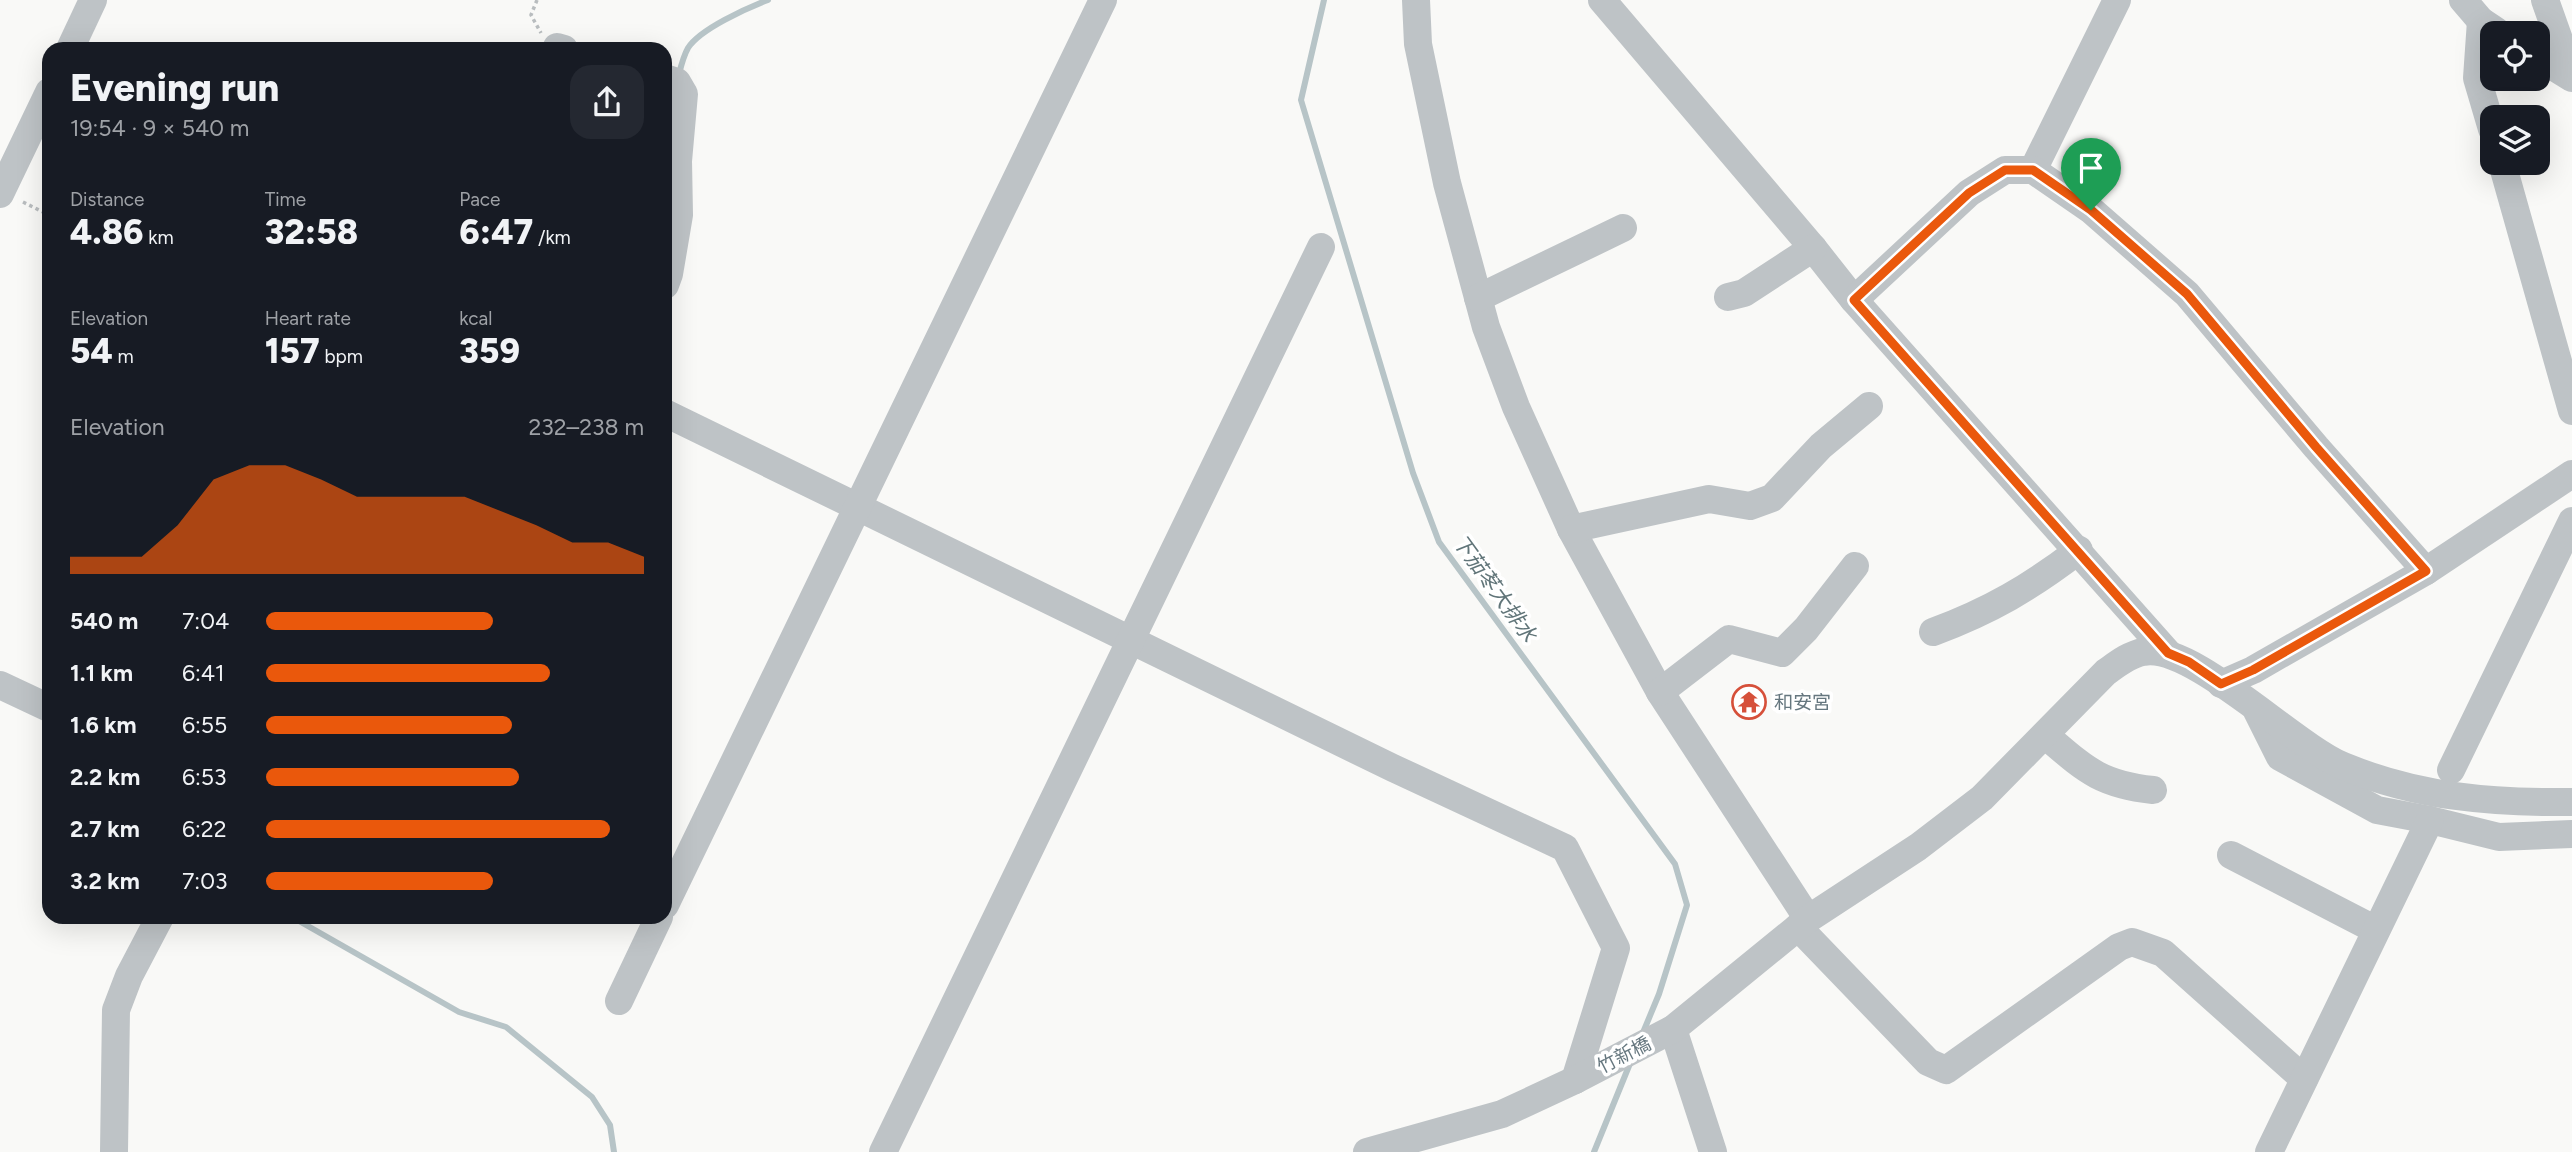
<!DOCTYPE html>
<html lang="en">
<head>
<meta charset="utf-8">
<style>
	:root { --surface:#171b24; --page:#242831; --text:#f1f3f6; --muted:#9ea1a6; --accent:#ea580c }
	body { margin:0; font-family:Figtree,"Noto Sans TC",sans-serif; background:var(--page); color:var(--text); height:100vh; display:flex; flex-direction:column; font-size:26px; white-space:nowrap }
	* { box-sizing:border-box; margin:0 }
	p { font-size:23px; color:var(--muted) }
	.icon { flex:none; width:38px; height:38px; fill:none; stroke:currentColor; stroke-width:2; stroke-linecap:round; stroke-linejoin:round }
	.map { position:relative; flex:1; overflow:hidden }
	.details { position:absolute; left:42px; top:42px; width:630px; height:882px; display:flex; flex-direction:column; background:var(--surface); border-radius:21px; box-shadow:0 7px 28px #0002 }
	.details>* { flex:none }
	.fabs { position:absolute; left:2480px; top:21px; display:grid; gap:14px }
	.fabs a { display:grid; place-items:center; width:70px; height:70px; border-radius:14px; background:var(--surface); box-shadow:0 7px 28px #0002; font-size:35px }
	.pin { position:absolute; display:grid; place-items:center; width:60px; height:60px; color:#fff; margin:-72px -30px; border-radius:50% 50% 50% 0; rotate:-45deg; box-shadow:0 0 7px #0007 }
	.pin .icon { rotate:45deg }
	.round { display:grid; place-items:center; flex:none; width:74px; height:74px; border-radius:21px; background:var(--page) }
	.headline { display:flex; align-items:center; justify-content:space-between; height:119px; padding:0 28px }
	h1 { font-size:38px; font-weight:800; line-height:52px }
	.figures { display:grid; grid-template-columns:repeat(3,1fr); gap:10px; height:119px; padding:7px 28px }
	.figures div { display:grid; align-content:center }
	.figures b { font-size:35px; font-weight:800 }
	.figures small { font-size:19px; font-weight:400 }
	.figures p { font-size:19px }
	.chart { height:196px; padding:14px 28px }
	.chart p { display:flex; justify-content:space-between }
	.chart svg { width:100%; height:126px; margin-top:7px; fill:var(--accent); opacity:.7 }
	ul { padding:0 28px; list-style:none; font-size:23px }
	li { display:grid; grid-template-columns:112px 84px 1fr; align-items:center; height:52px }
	li i { height:18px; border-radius:9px; background:var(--accent) }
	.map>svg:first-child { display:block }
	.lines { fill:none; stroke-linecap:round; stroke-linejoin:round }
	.stream { stroke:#b7c4c7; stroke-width:6 }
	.path { stroke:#b9bdbf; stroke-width:3.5; stroke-dasharray:3.5 3.5; stroke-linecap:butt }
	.minor { stroke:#bec3c6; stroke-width:28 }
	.route-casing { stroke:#fff; stroke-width:14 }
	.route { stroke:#ea580c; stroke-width:9 }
	.labels { text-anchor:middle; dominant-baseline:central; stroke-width:7; stroke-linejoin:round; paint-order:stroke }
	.poi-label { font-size:19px; fill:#66777f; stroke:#fff; text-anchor:start }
	.street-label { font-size:19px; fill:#66777f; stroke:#fff }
	.water-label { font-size:21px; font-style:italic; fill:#617579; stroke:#fff }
</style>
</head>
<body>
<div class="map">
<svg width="2572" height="1152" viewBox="0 0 2572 1152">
	<rect width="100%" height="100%" fill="#f9f9f7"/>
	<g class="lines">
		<g class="stream">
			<path d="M 1324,0 L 1301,100 L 1413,473 L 1439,542 L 1675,864 L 1687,905 L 1659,994 L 1642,1035"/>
			<path d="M 679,74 C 681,66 684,55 688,48 C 700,29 747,8 768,0"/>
			<path d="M 665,122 L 671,94"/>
			<path d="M 292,917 L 459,1012 L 506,1027 L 592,1097 L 610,1125 L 614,1152"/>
			<path d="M 1594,1152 L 1631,1061"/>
		</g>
		<g class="path">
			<path d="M 537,0 L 531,15 L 541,33"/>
			<path d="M 23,202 L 49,215"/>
		</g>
		<g class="minor">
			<path d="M 1416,0 L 1418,44 L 1447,183 L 1486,327 L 1516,407 L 1571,529 L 1660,692 L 1808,919"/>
			<path d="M 1602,0 L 1813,248 L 1854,300 L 2168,653"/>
			<path d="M 2463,0 L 2481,21 L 2496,31"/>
			<path d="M 2545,0 L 2572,76"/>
			<path d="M 2481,21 L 2477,78 L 2492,129"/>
			<path d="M 557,47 L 564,49"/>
			<path d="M 70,49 L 93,0"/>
			<path d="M 2538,57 L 2572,78"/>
			<path d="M 665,78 L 677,82 L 684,94 L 678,161 L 679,215 L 669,274 L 665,285"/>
			<path d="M 2502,163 L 2572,411"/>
			<path d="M 2033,170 L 2117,0"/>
			<path d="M 0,194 L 49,92"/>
			<path d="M 1728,297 L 1744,293 L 1813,248"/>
			<path d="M 1478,298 L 1623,228"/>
			<path d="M 1854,300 L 1969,193 L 2005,170 L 2033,170 L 2091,210 L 2187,294 L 2316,447 L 2426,571"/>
			<path d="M 665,413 L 1393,768 L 1565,848 L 1616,948 L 1575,1080"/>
			<path d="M 1571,529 L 1709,499 L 1750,506 L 1772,498 L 1821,446 L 1869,406"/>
			<path d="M 1933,632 C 1990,611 2031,587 2079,550"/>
			<path d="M 2221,684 L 2253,670 L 2426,571 L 2572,474"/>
			<path d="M 0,685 L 49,708"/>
			<path d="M 1660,692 L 1729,639 L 1782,653 L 1806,629 L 1855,566"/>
			<path d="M 2257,711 L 2280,757 L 2377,810 L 2430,820 L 2499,837 L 2572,834"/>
			<path d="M 2045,735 C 2085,769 2099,784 2153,790"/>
			<path d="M 2451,770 L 2572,521"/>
			<path d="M 2231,855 L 2376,930"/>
			<path d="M 665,905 L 1103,0"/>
			<path d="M 1798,927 L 1928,1062 L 1946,1070 L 2119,947 L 2132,942 L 2163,953 L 2304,1079"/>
			<path d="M 619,1001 L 659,917"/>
			<path d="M 1673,1029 L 1713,1152"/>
			<path d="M 114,1152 L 116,1010 L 129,976 L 160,917"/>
			<path d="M 883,1152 L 1321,247"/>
			<path d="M 1367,1152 L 1502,1114 L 1575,1080 L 1673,1029 L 1808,919 L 1918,847 L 1982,798 L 2106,672 C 2116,665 2130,654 2143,652 C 2191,642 2293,745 2343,766 C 2418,797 2492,803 2572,802"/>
			<path d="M 2269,1152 L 2430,820"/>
		</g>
	</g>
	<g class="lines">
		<g class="route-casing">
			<path id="route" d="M 2005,170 L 2033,170 L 2091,210 L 2187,294 L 2316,447 L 2426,571 L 2253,670 L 2221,684 L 2189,662 L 2168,653 L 1854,300 L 1969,193 Z"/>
		</g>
		<use href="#route" class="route"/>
	</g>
	<defs>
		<g id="temple-ring" transform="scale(1.75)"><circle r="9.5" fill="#fff" stroke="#d6503a" stroke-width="1.5"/><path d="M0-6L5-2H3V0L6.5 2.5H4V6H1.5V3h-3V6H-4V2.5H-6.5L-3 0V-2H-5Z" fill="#d6503a"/></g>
	</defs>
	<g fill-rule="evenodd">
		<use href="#temple-ring" x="1749" y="702"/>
	</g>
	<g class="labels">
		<g class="poi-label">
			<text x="1774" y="702">和安宮</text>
		</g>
		<g class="street-label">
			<text transform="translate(1624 1055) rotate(-27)">竹新橋</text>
		</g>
		<g class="water-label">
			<text transform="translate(1495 588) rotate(54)">下茄苳大排水</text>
		</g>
	</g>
</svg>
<div class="fabs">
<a><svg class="icon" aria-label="locate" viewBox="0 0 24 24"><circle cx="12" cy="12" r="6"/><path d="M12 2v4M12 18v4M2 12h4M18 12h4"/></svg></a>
<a><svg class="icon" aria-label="layers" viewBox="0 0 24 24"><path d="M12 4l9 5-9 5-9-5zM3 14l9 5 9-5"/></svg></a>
</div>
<div class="pin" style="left:2091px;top:210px;background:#1e9e55"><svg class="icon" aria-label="arrive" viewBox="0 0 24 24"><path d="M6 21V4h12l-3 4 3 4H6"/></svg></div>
<section class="details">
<div class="headline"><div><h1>Evening run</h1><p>19:54 · 9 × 540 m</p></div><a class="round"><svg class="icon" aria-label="share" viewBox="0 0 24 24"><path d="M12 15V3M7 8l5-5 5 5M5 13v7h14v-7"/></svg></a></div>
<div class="figures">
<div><p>Distance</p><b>4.86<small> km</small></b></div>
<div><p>Time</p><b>32:58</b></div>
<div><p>Pace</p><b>6:47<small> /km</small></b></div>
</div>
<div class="figures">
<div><p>Elevation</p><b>54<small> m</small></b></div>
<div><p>Heart rate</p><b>157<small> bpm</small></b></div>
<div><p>kcal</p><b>359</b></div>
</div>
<div class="chart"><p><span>Elevation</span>232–238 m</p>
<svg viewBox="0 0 160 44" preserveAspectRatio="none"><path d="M0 44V38L10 38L20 38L30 27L40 11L50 6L60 6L70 11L80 17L90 17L100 17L110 17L120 22L130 27L140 33L150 33L160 38V44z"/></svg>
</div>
<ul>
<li><b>540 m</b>7:04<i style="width:60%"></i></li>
<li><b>1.1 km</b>6:41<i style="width:75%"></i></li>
<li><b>1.6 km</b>6:55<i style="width:65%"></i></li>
<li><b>2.2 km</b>6:53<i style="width:67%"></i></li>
<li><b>2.7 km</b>6:22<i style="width:91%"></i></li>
<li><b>3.2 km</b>7:03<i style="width:60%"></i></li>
</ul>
</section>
</div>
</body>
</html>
